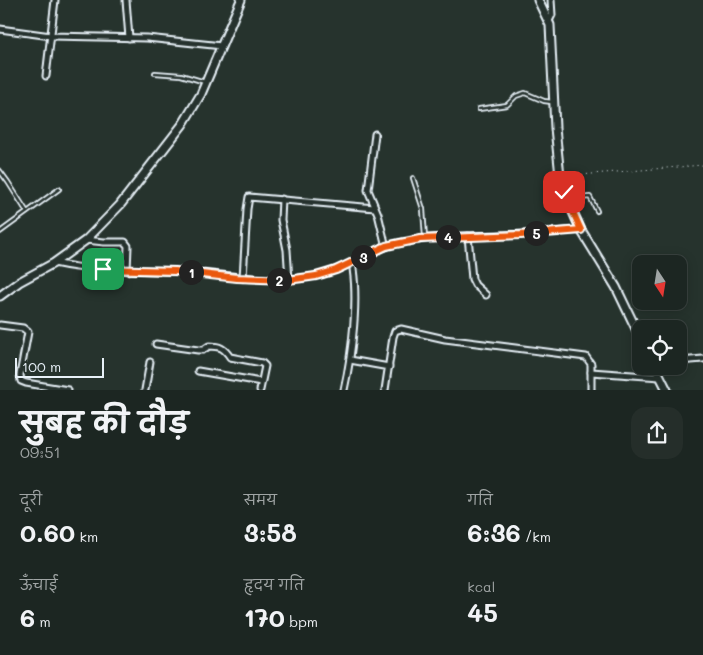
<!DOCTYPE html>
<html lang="hi">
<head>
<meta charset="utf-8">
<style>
	:root { --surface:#1c2622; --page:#252e2a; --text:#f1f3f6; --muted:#a0a5a5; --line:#3a4340 }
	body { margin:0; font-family:Mali,"Playpen Sans Deva",sans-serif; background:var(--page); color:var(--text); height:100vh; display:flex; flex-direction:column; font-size:19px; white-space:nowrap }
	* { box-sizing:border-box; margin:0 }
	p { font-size:16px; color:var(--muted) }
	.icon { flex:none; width:28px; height:28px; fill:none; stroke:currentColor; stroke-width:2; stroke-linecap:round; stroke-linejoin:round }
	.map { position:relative; height:390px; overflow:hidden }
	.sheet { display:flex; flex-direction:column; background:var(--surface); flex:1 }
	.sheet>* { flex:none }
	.needle { width:32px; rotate:168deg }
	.buttons { position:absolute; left:632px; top:255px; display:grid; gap:10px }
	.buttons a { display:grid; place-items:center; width:55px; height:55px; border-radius:10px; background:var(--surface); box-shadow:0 2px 12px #0003,0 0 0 1px var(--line); font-size:25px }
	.scale { position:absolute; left:15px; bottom:12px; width:89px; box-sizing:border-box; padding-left:5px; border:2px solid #e8f1f8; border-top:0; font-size:14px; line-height:18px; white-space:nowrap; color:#e8f1f8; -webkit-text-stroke:4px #26332d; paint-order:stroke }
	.pin { position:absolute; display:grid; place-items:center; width:42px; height:42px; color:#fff; margin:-21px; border-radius:10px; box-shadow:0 2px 8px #0006 }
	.km { position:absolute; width:25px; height:25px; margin:-12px; border-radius:50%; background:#222; color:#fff; font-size:14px; line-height:25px; text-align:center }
	.round { display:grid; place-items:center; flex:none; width:52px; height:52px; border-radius:15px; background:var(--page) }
	.overview { display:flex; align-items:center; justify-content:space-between; height:85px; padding:0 20px }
	h1 { font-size:28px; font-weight:700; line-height:38px }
	.metrics { display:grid; grid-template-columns:repeat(3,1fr); gap:8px; height:85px; padding:5px 20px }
	.metrics div { display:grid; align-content:center }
	.metrics b { font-size:25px; font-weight:700 }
	.metrics small { font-size:14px; font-weight:400 }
	.metrics p { font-size:14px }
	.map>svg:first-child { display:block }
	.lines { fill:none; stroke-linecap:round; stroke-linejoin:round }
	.lane-casing { stroke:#e8f1f8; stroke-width:6 }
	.street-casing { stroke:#e8f1f8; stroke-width:9 }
	.secondary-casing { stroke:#e8f1f8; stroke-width:11 }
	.path { stroke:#e8f1f8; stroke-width:1; stroke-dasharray:1 4; stroke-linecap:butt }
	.lane { stroke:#26332d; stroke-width:2.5 }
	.street { stroke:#26332d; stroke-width:5 }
	.secondary { stroke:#26332d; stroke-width:7 }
	.route-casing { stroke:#fff; stroke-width:10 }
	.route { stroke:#ea580c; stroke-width:6 }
</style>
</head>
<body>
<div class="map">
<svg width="703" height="390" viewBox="0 0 703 390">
	<rect width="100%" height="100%" fill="#26332d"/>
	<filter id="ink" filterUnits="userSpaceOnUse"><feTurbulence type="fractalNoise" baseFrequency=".02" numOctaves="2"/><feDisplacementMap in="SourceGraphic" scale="10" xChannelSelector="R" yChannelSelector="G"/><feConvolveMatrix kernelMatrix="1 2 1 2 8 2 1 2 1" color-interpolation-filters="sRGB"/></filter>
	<g filter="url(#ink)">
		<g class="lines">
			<g class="lane-casing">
				<g id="lane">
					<path d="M 155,73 L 181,75 L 205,82"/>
					<path d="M 479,109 L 507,105 L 516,96 L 525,93 L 544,101 L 552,102"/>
					<path d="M 0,171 L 8,182 L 27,212"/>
					<path d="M 413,178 L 423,209 L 425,237"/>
					<path d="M 568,199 L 590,197 L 597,211"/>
					<path d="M 0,232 L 59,189"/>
				</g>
			</g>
			<g class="street-casing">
				<g id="street">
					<path d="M 126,0 L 129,38"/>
					<path d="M 549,21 L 552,15 L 551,0"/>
					<path d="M 0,29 L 51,36 L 147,38 L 222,46"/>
					<path d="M 46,76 L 55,0"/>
					<path d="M 375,134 L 368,190 L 378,214 L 386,247"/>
					<path d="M 282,199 L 281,220 L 287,250 L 289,280"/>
					<path d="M 468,236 L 472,279 L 475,285 L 486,295"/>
					<path d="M 86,240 L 104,242 L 125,242 L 128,246 L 127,271"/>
					<path d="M 54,263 C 94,272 135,270 175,271 C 222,273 267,285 315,276 C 340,271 361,257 385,247 C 395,243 407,241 418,240 C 445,235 474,236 501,235 C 528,234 554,232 581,230"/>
					<path d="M 243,278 L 247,209 L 249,197 L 375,208"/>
					<path d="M 0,325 L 23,328 L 28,332 L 20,375 L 21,381 L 26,383 L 68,390"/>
					<path d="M 156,344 L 198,350 L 203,350 L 209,346 C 220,346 224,348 230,357 L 262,363 L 265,366 L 260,390"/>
					<path d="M 350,360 L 389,367"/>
					<path d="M 679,361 L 703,359"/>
					<path d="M 198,371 L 261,382"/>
					<path d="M 591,372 L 660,377"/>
					<path d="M 145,390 L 150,362"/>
					<path d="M 344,390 C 352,354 359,299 352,263"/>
					<path d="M 385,390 L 393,337 L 395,331 L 401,329 L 445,339 L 586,357 L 591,364 L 591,390"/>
				</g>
			</g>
			<g class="secondary-casing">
				<g id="secondary">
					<path d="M 538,0 L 550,25 L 555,128 L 560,176 L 564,192 L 581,230 L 616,287 L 641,339"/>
					<path d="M 0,296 L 19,282 L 54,263 L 86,240 L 120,205 L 183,124 L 201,94 L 241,0"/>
					<path d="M 655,366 L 667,390"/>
				</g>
			</g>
			<path class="path" d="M 567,176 L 703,165"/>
			<use href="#lane" class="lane"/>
			<use href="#street" class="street"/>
			<use href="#secondary" class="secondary"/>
		</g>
	</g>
	<g class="lines" filter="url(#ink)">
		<g class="route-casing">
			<path id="route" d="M 103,269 L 175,271 L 237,278 L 288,280 L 316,276 L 336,270 L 386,246 L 420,239 L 521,235 L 581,230 L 564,192"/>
		</g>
		<use href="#route" class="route"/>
	</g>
</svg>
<div class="buttons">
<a><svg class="needle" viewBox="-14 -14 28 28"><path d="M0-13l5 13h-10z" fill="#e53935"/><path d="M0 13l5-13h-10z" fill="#a0a5a5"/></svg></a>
<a><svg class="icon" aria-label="locate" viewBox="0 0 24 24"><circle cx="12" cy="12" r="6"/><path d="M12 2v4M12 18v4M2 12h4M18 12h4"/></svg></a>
</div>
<div class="scale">100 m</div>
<div class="pin" style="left:103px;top:269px;background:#1e9e55"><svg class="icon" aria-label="arrive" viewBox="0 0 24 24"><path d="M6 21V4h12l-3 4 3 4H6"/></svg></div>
<div class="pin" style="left:564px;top:192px;background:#d93025"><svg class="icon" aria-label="check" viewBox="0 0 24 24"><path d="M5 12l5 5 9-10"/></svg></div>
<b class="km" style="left:191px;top:272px">1</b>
<b class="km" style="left:279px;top:280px">2</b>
<b class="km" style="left:363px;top:257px">3</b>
<b class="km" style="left:448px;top:237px">4</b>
<b class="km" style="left:536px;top:233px">5</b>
</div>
<section class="sheet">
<div class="overview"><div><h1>सुबह की दौड़</h1><p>09:51</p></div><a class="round"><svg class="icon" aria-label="share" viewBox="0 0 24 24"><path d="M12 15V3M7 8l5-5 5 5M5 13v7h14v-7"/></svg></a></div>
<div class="metrics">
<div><p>दूरी</p><b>0.60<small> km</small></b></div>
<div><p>समय</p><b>3:58</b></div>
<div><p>गति</p><b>6:36<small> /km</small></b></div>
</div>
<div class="metrics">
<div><p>ऊँचाई</p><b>6<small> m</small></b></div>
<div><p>हृदय गति</p><b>170<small> bpm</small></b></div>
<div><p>kcal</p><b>45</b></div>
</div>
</section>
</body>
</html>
